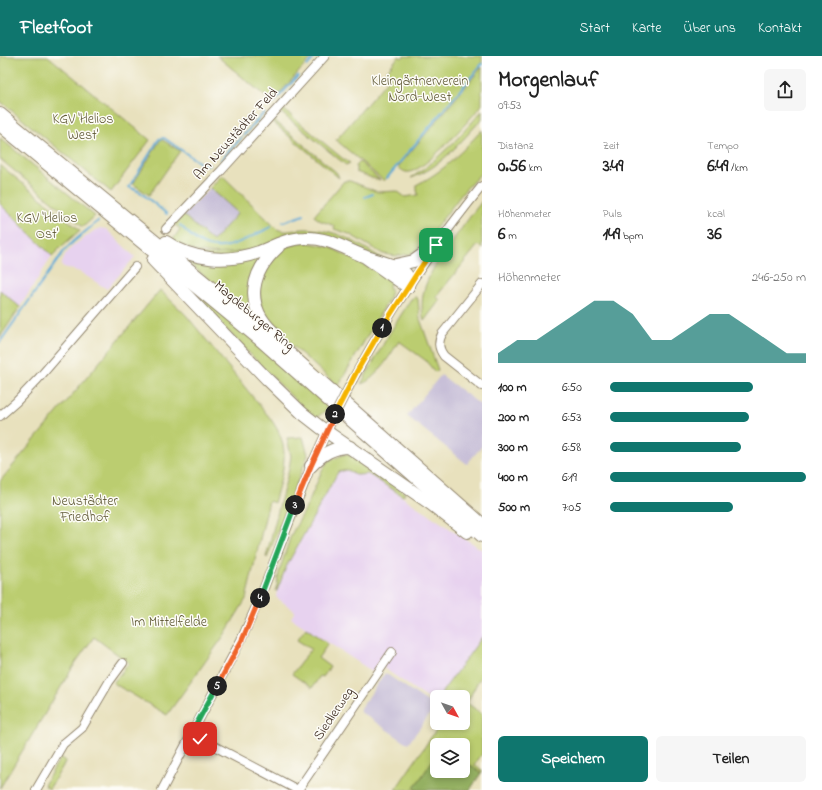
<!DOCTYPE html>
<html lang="de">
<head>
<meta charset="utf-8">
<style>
	:root { --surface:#fff; --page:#f6f6f6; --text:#222; --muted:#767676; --accent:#0f766e }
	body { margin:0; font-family:"Indie Flower",sans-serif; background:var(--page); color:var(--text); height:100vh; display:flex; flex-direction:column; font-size:15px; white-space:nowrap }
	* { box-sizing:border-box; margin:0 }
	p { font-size:13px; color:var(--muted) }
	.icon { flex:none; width:22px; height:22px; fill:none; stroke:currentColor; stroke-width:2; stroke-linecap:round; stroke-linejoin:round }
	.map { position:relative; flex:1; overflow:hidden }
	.sheet { display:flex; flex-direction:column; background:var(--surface); width:340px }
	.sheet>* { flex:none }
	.needle { width:26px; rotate:130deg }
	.fabs { position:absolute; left:430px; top:634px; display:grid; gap:8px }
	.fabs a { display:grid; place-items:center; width:40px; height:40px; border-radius:6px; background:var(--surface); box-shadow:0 2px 6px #0003; font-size:20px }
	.pin { position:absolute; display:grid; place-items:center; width:34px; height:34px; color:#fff; margin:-17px; border-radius:8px; box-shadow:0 2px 6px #0006 }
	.km { position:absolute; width:20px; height:20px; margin:-10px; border-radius:50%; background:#222; color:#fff; font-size:11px; line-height:20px; text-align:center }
	.round { display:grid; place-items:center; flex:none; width:42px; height:42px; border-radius:6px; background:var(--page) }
	.headline { display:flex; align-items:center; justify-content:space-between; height:68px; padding:0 16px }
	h1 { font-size:22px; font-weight:700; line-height:30px }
	.stats { display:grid; grid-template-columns:repeat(3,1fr); gap:6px; height:68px; padding:4px 16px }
	.stats div { display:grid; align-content:center }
	.stats b { font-size:17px; font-weight:700 }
	.stats small { font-size:11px; font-weight:400 }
	.stats p { font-size:11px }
	.chart { height:112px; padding:8px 16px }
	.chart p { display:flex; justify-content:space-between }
	.chart svg { width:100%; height:72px; margin-top:4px; fill:var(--accent); opacity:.7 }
	.cta { display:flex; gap:8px; margin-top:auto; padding:8px 16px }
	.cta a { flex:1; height:46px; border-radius:6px; background:var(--accent); color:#fff; font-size:16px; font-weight:700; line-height:46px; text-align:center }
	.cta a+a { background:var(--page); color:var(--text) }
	ul { padding:0 16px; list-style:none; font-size:13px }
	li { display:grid; grid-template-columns:64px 48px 1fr; align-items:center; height:30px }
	li i { height:10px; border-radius:5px; background:var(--accent) }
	header { display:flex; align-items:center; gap:24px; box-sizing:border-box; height:56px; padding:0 20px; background:var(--accent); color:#fff }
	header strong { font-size:19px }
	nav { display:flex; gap:22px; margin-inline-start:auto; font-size:14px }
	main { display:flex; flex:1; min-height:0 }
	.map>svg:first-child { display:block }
	.built { fill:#e7d2ef }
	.industrial { fill:#c8bfd8 }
	.green { fill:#bbcd70; stroke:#7b7c47 }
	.forest { fill:#94b062; stroke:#686d40 }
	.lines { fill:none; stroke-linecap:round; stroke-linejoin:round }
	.stream { stroke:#60abd8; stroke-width:2 }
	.minor-casing { stroke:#92866e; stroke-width:10 }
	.highway-casing { stroke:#92866e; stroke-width:14 }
	.minor { stroke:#fff; stroke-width:8 }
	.highway { stroke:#fff; stroke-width:12 }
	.minor-bridge-casing { stroke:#92866e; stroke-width:10; stroke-linecap:butt }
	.minor-bridge { stroke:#fff; stroke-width:8 }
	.split-1-casing { stroke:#fff; stroke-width:8 }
	.split-2-casing { stroke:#fff; stroke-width:8 }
	.split-3-casing { stroke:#fff; stroke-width:8 }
	.split-4-casing { stroke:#fff; stroke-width:8 }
	.split-5-casing { stroke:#fff; stroke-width:8 }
	.split-6-casing { stroke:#fff; stroke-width:8 }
	.split-1 { stroke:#f5b400; stroke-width:5 }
	.split-2 { stroke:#f5b400; stroke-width:5 }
	.split-3 { stroke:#f0652b; stroke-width:5 }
	.split-4 { stroke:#22a559; stroke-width:5 }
	.split-5 { stroke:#f0652b; stroke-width:5 }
	.split-6 { stroke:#22a559; stroke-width:5 }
	.labels { text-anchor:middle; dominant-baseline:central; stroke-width:3; stroke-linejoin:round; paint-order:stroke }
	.park-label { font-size:14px; fill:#615b37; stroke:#fdfcf7 }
	.street-label { font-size:14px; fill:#3b2a1e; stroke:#fdfcf7 }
</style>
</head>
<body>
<header>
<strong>Fleetfoot</strong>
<nav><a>Start</a><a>Karte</a><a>Über uns</a><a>Kontakt</a></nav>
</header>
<main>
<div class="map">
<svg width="482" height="734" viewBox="0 0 482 734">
	<rect width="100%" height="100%" fill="#fdfcf7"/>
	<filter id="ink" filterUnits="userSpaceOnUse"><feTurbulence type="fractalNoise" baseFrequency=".025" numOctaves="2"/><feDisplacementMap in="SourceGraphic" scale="8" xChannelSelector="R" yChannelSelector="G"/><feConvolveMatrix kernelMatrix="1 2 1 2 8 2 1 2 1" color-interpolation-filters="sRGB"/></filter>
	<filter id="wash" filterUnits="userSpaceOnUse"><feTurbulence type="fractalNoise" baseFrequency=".012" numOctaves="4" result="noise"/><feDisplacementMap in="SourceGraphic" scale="16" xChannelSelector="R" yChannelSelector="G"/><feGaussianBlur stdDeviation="0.9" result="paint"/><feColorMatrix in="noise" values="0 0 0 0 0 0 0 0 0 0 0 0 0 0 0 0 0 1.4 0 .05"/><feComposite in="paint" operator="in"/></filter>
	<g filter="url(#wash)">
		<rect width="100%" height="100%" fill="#e8e1bd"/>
		<g class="built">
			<path d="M 0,148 L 52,200 L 20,251 L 0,234 Z"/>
			<path d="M 100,172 L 106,173 L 135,201 L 107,233 L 80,216 L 61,210 L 65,199 L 73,190 L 95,174 Z"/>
			<path d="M 347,414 L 358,419 L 368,418 L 482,494 L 482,581 L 434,647 L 378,608 L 373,616 L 291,562 L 295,555 L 276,541 L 277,535 L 286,511 L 338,416 Z"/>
		</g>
		<g class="industrial">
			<path d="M 210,132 L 239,157 L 212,186 L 183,159 Z"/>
			<path d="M 441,319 L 482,350 L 482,390 L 467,408 L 407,360 Z"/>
			<path d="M 385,617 L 435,651 L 408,688 L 359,655 Z"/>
		</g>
		<g class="green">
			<path d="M 0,0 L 48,0 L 150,84 L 111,136 L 0,45 Z"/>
			<path d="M 217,0 L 313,0 L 272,46 Z"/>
			<path d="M 399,0 L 402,2 L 404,0 L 482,0 L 482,9 L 384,125 L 336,84 L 391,20 L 386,16 Z"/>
			<path d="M 482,11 L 482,49 C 470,63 425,115 409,116 C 404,117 401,113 398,111 Z"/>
			<path d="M 282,52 L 342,102 L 350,107 L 346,109 L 279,55 Z"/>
			<path d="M 482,55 L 482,63 C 461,85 441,112 411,122 L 428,110 L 454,86 Z"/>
			<path d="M 270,64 L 275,65 L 337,117 L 339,122 Z"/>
			<path d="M 482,74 L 482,116 L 464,135 L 423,189 L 410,198 L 396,200 L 383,198 L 349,178 L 334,173 L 335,170 L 321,165 L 314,160 L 344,125 L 350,125 L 378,136 L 397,135 L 405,141 L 418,139 L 416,129 C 445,115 460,97 482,74 Z"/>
			<path d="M 0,82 L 95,160 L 83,171 L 0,103 Z"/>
			<path d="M 161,83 L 180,95 L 149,139 L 133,128 Z"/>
			<path d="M 360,106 L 380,124 L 372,122 L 356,116 L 356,110 Z"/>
			<path d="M 0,109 L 80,174 L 62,190 L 52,200 L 0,148 Z"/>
			<path d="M 222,119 L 277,173 C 287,178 294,173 305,173 C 313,173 322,174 330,176 C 351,181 370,196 389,206 L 326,181 L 225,198 L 197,196 L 172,185 L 180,173 L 174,168 L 183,159 L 213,185 L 238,157 L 210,132 Z"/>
			<path d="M 482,145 L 482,192 L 478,189 L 436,241 L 440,244 L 424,265 C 416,234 434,210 451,187 C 461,173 471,159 482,145 Z"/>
			<path d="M 304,186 L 330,191 L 393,224 L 389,229 L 391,236 L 389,243 L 338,330 L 277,276 L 261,254 L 258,225 L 282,192 Z"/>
			<path d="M 172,193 L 188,200 L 269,194 L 256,213 L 264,270 Z"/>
			<path d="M 160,206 L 233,266 L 328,350 L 325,355 L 316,362 L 299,348 Z"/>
			<path d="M 0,234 L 20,251 L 0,281 Z"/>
			<path d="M 160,234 L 186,259 L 270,362 C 293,393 283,413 274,447 L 269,445 L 246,543 L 223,581 L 167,659 L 113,627 L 129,607 L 94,581 L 76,606 L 0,732 L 0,425 Z"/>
			<path d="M 415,241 L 418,243 L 420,263 L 438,314 L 435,316 L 425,304 L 399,285 C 391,298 376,324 361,328 L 389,278 L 411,243 Z"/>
			<path d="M 303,381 L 308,399 L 267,502 L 266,501 L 289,413 L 291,400 L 287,382 Z"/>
			<path d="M 345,398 L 355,401 L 405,437 L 403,440 L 368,418 L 358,419 L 347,414 L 338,416 L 286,511 L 277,535 L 276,535 L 279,516 L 291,479 L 305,454 L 322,415 L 328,405 Z"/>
			<path d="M 306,572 L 328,588 L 318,602 L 330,611 L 323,621 L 320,620 L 312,632 L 292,618 L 311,593 L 297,584 Z"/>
			<path d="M 482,581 L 482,620 L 478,625 L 467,647 L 482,658 L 482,698 L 474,709 L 482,714 L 482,717 L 463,704 L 463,689 L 437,689 L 437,698 L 414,732 L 417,734 L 395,734 L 441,667 L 463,667 L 463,641 L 443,641 L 442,640 L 442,636 Z"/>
			<path d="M 60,702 L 66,705 L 49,733 L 44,729 Z"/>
		</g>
		<path class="forest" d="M 437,698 L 437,715 L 463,715 L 463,704 L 481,717 L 470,734 L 417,734 L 414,732 Z"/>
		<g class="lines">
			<g class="stream">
				<path d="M 307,10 L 316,0"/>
				<path d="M 273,47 L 298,20"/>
				<path d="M 221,104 L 264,57"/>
				<path d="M 387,122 L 482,8"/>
				<path d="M 365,141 L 373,138"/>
				<path d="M 167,158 L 140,136 L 129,131 L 159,83 L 164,82 L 200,107 L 209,109"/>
				<path d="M 283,166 L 304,159"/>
				<path d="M 180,169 C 186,175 193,183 201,187 C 223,200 251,180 271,171"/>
				<path d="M 0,286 L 64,195 L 73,186 L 98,165"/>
			</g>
		</g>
	</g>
	<g filter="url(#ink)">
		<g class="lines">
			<g class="minor-casing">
				<g id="minor">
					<path d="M 166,173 L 221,115 L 325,0"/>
					<path d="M 482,228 L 442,278 C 438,286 438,292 444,300 L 482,330"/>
					<path d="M 353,323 C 390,255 433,190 482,130"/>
					<path d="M 0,360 L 16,346 L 38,323 L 135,211"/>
					<path d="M 191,678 L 298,734"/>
					<path d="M 36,734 L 63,688 L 82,672 L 109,626 L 123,607"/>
					<path d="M 162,734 L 241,584 L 260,542 L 311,410 L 333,362"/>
					<path d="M 298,734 L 392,596"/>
				</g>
			</g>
			<g class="highway-casing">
				<g id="highway">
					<path d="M 0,58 L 264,275 L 482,468"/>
					<path d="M 0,69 L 258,282 L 482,480"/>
					<path d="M 166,186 C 193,205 228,207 259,196 C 274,190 289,182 305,182 C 328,181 345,193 366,201 C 378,205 395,208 405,217 C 409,221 409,225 408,231 L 364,200"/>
					<path d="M 153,204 L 267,323 L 302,357 L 320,371 L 431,448 L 467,476"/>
					<path d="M 391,210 L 414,205 L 436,189"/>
					<path d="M 272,275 C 244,248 251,216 278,191"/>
					<path d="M 311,410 C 322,398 333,391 350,391"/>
				</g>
			</g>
			<use href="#minor" class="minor"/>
			<use href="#highway" class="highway"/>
			<g class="minor-bridge-casing">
				<path id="minor-bridge" d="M 333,362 L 353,323"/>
			</g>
			<use href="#minor-bridge" class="minor-bridge"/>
		</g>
	</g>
	<g class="lines" filter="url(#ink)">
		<g class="split-1-casing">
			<path id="split-1" d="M 382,272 L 417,217 L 436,189"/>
		</g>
		<g class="split-2-casing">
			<path id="split-2" d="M 335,358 L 357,315 L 382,272"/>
		</g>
		<g class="split-3-casing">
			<path id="split-3" d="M 295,449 L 311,410 L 335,358"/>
		</g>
		<g class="split-4-casing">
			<path id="split-4" d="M 260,542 L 295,449"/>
		</g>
		<g class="split-5-casing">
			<path id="split-5" d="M 217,630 L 242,584 L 260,542"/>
		</g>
		<g class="split-6-casing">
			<path id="split-6" d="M 200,683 L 191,678 L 217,630"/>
		</g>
		<use href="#split-1" class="split-1"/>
		<use href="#split-2" class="split-2"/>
		<use href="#split-3" class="split-3"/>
		<use href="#split-4" class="split-4"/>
		<use href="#split-5" class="split-5"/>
		<use href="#split-6" class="split-6"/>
	</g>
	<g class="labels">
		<g class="park-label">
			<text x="420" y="25">Kleingärtnerverein<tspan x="420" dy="16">Nord-West</tspan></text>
			<text x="83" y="63">KGV 'Helios<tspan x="83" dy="16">West'</tspan></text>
			<text x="47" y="162">KGV 'Helios<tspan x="47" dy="16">Ost'</tspan></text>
			<text x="85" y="445">Neustädter<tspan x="85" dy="16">Friedhof</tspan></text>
			<text x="169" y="566">Im Mittelfelde</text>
		</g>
		<g class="street-label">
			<text transform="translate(236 78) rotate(-48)">Am Neustädter Feld</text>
			<text transform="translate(254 260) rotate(40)">Magdeburger Ring</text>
			<text transform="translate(334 658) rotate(-56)">Siedlerweg</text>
		</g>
	</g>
</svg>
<div class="fabs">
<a><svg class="needle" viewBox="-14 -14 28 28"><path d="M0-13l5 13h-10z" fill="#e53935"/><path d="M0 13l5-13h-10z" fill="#767676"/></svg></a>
<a><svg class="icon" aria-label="layers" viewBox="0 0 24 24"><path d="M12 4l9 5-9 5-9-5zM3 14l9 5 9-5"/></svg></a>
</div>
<div class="pin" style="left:436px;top:189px;background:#1e9e55"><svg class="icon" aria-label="arrive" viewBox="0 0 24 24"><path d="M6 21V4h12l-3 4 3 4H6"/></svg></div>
<div class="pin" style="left:200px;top:683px;background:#d93025"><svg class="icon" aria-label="check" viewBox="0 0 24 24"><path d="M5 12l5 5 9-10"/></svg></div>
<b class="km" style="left:382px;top:272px">1</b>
<b class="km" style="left:335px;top:358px">2</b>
<b class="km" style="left:295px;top:449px">3</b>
<b class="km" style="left:260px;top:542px">4</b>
<b class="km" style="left:217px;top:630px">5</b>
</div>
<section class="sheet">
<div class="headline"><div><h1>Morgenlauf</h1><p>09:53</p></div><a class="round"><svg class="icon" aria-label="share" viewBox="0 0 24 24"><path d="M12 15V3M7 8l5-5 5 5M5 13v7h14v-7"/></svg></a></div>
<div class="stats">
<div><p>Distanz</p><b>0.56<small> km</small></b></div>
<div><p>Zeit</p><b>3:49</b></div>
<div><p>Tempo</p><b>6:49<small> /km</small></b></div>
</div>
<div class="stats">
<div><p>Höhenmeter</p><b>6<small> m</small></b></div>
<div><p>Puls</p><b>149<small> bpm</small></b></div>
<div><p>kcal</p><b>36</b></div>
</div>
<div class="chart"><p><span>Höhenmeter</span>246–250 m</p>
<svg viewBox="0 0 160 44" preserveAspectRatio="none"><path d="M0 44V38L10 30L20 30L30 22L40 14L50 6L60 6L70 14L80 30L90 30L100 22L110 14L120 14L130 22L140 30L150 38L160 38V44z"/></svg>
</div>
<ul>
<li><b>100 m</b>6:50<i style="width:73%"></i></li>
<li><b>200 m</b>6:53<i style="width:71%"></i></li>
<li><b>300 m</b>6:58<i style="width:67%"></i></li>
<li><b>400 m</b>6:19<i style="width:100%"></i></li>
<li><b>500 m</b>7:05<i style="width:63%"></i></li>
</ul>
<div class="cta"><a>Speichern</a><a>Teilen</a></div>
</section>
</main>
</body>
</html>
